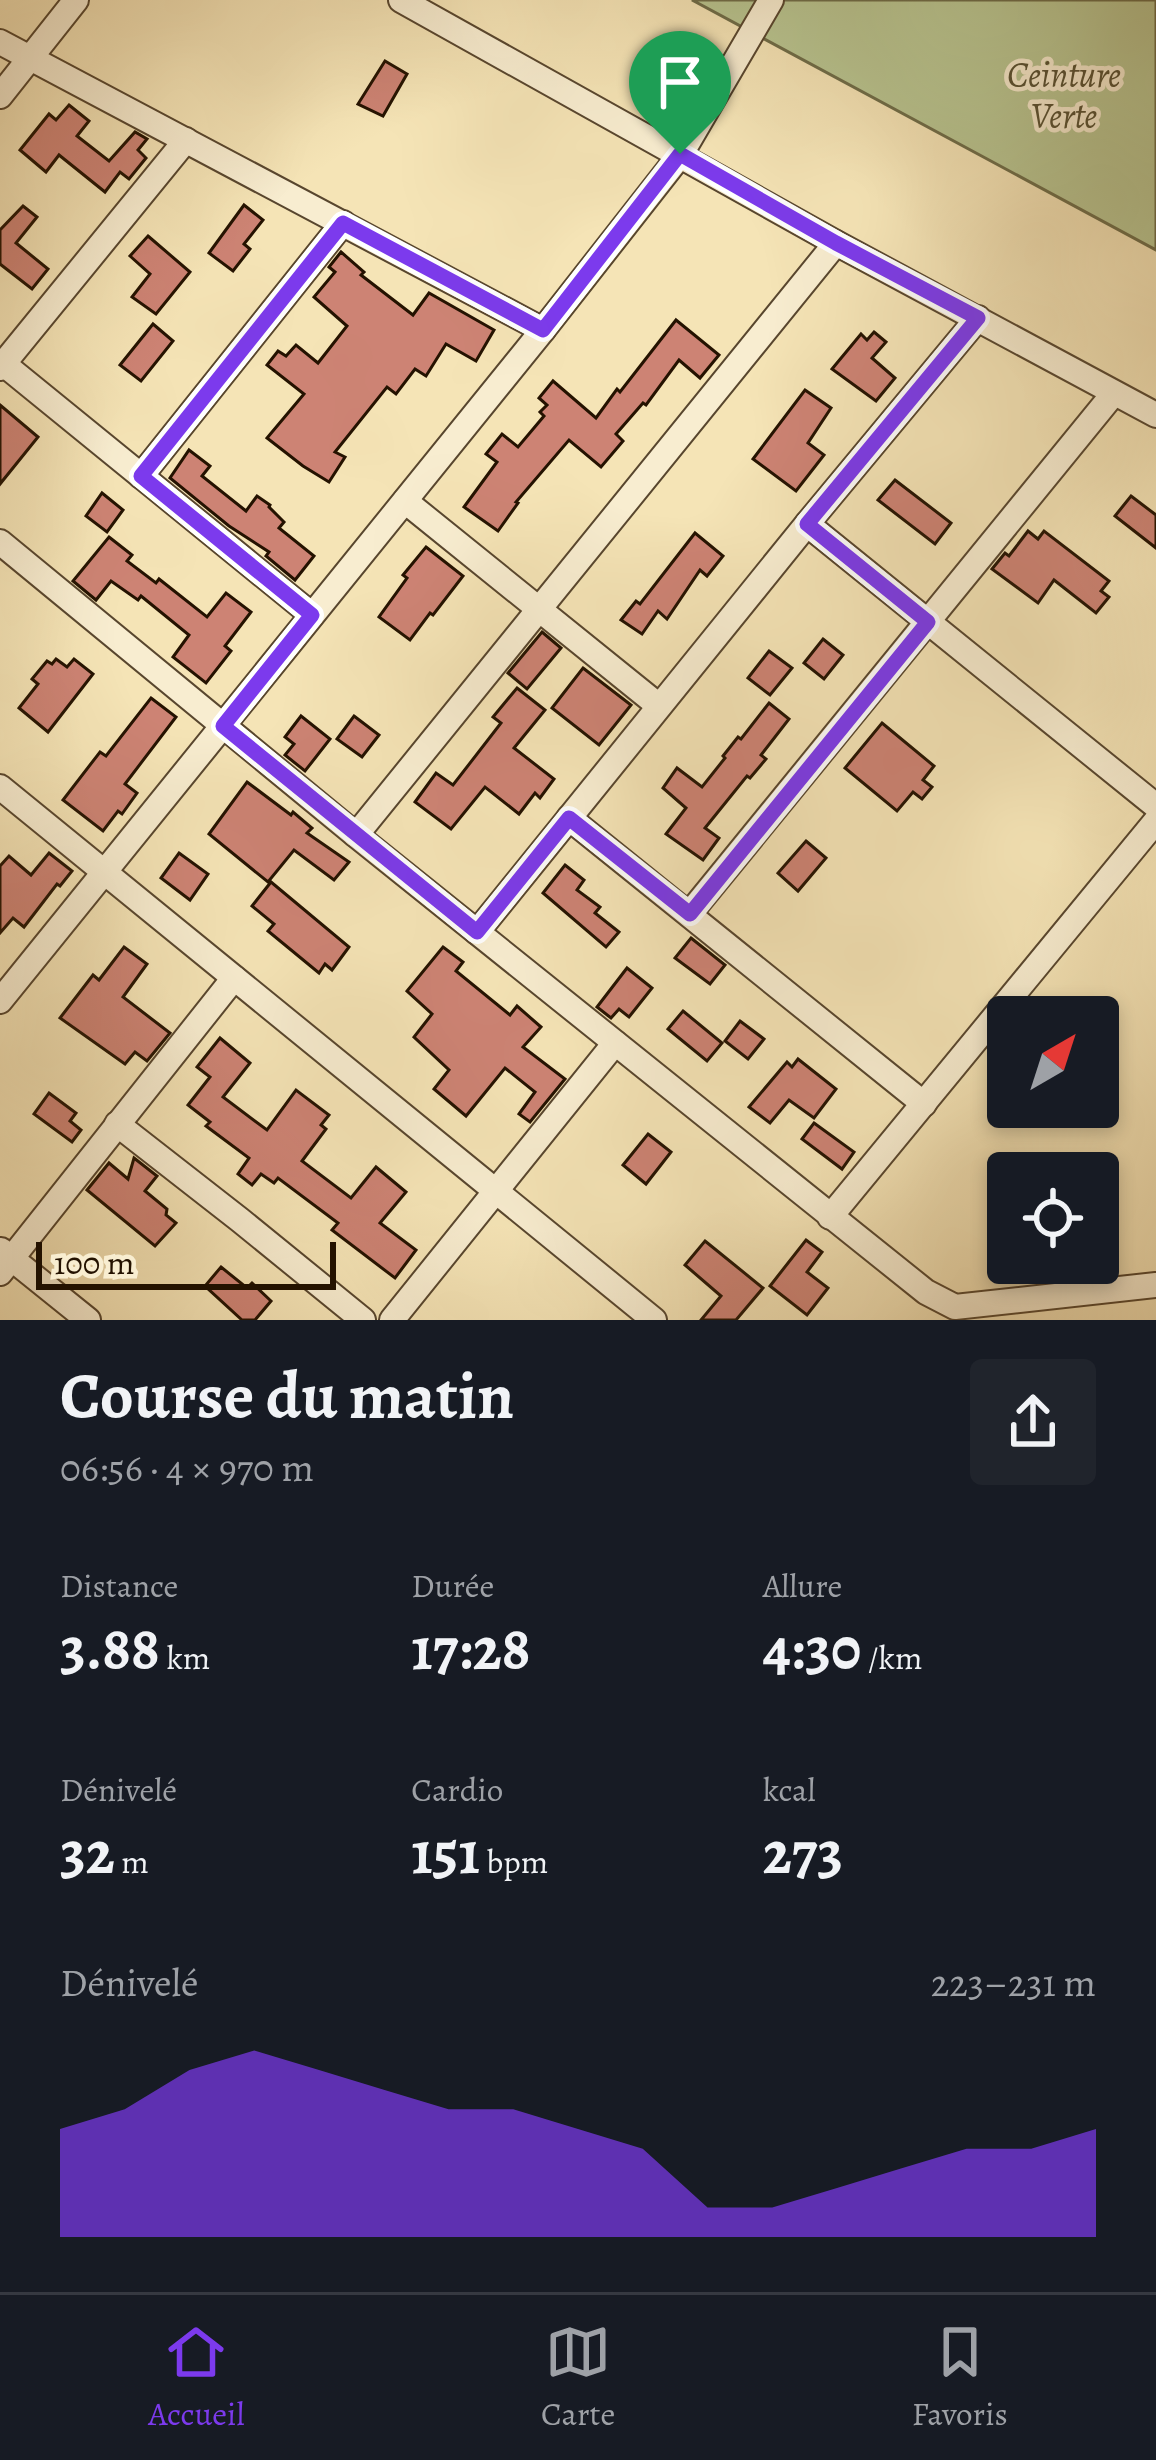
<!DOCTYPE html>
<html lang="fr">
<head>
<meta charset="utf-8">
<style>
	:root { --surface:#171b24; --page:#20242c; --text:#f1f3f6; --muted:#9ea1a6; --line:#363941; --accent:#7c3aed }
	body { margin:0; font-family:Alegreya,serif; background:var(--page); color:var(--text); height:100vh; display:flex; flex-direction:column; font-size:45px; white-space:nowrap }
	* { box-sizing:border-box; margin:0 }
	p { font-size:39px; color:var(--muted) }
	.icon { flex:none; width:66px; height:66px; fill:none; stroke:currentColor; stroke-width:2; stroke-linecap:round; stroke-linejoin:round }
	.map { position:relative; height:1320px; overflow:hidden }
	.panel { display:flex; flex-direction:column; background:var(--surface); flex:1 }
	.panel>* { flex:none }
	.needle { width:78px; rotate:39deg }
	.buttons { position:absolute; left:987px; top:996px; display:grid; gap:24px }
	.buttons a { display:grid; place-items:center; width:132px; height:132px; border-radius:12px; background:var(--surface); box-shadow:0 6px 18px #0003; font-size:60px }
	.scale { position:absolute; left:36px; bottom:30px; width:300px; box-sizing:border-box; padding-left:12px; border:6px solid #241200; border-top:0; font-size:33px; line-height:42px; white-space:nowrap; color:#241200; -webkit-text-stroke:9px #f8edd0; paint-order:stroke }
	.pin { position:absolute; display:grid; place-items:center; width:102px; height:102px; color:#fff; margin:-123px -51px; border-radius:50% 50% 50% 0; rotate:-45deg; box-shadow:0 0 12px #0007 }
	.pin .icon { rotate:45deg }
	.round { display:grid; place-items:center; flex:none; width:126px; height:126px; border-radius:12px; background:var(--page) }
	.head { display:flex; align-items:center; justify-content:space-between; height:204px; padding:0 60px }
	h1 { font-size:66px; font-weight:600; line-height:90px }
	.metrics { display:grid; grid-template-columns:repeat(3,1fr); gap:18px; height:204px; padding:12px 60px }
	.metrics div { display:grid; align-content:center }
	.metrics b { font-size:60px; font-weight:600 }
	.metrics small { font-size:33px; font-weight:400 }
	.metrics p { font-size:33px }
	.chart { height:336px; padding:24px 60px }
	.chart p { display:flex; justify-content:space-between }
	.chart svg { width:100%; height:216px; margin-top:12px; fill:var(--accent); opacity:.7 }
	.dock { display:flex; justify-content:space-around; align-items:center; height:168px; border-top:3px solid var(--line); background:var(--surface); font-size:33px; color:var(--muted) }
	.dock a { display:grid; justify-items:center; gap:6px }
	.dock .current { color:var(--accent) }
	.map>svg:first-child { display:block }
	.green { fill:#b8c591; stroke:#6e6c48; stroke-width:3 }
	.building { fill:#cd8374; stroke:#241200; stroke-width:3 }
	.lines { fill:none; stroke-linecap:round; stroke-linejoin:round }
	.street-casing { stroke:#58462e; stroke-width:28 }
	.street { stroke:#f8edd0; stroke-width:24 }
	.route-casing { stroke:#fff; stroke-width:24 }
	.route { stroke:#7c3aed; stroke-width:15 }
	.labels { text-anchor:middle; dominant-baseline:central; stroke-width:9; stroke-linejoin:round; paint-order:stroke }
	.park-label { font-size:36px; font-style:italic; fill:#585133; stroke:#f8edd0 }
</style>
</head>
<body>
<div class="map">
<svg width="1156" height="1320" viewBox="0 0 1156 1320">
	<rect width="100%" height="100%" fill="#f5e4b6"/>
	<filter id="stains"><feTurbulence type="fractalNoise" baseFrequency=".00167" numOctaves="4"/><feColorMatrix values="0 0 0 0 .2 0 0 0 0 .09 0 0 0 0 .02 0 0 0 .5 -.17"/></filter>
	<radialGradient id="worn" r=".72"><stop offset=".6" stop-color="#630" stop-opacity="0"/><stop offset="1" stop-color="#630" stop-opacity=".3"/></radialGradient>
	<path class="green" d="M 692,0 L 1156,0 L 1156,250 Z"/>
	<g class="building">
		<path d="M 385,61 L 407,74 L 383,116 L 358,104 Z"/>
		<path d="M 69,105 L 89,121 L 77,136 L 109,161 L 135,132 L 147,139 L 138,150 L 146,158 L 129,179 L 120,172 L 105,192 L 59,155 L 46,172 L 20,150 L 49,114 L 56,120 Z"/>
		<path d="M 244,205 L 263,220 L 244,244 L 250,249 L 233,271 L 209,253 Z"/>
		<path d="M 23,206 L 37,217 L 16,243 L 48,269 L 32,289 L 0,264 L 0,230 Z"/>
		<path d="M 148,236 L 190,272 L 156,314 L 132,297 L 150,274 L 130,256 Z"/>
		<path d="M 341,252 L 364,272 L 361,275 L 413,315 L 429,293 L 494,330 L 476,361 L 446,344 L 426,376 L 415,369 L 396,394 L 387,387 L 335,452 L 345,457 L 329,482 L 303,466 L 267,438 L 304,394 L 267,365 L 278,351 L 286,356 L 296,345 L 318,363 L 347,326 L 314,297 L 335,272 L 329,267 Z"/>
		<path d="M 676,320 L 719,355 L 700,378 L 679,360 L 646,405 L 643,403 L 616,434 L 623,441 L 601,467 L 569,440 L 516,502 L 518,503 L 498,531 L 464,507 L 497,462 L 486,454 L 502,434 L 518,447 L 544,416 L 540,412 L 547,405 L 539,398 L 553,381 L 596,418 L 617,389 L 620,392 Z"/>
		<path d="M 153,324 L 173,341 L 141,381 L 120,365 Z"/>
		<path d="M 874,332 L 886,342 L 872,358 L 895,378 L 876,401 L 832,369 L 861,334 L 867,340 Z"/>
		<path d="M 805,390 L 831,408 L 808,443 L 824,455 L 796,491 L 753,459 Z"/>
		<path d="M 0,405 L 38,437 L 0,484 Z"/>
		<path d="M 189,450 L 210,466 L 202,476 L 246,511 L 257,496 L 270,505 L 269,507 L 284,522 L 279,528 L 314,556 L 295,580 L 266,556 L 269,552 L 229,526 L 170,478 Z"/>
		<path d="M 895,480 L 951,523 L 935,544 L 878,500 Z"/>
		<path d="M 102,493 L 123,510 L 107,532 L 86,516 Z"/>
		<path d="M 1131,496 L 1156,515 L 1156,548 L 1115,516 Z"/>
		<path d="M 1028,531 L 1038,539 L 1044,531 L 1109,581 L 1101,591 L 1109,597 L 1096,613 L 1054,580 L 1038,603 L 992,569 L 1005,553 L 1009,556 Z"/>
		<path d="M 695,533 L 723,556 L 707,576 L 700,570 L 667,619 L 658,611 L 642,634 L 621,620 L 636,601 L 640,604 Z"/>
		<path d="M 109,537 L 132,555 L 127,561 L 156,583 L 159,579 L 207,617 L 226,593 L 251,612 L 225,646 L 231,651 L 206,683 L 173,657 L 189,635 L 141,596 L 138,600 L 111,581 L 96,600 L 73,581 Z"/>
		<path d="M 426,547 L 463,576 L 433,615 L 430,613 L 410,640 L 379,617 L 407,578 L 403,575 Z"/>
		<path d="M 542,632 L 561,648 L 527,689 L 508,673 Z"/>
		<path d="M 823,639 L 843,655 L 824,679 L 804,663 Z"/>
		<path d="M 769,651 L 792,668 L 770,695 L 748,678 Z"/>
		<path d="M 56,659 L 67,667 L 74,659 L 93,674 L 48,732 L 19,708 L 38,684 L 32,679 L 47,661 L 52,664 Z"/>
		<path d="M 583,668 L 631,705 L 599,745 L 552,708 Z"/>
		<path d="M 517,688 L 545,710 L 514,748 L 554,779 L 540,798 L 535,793 L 519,814 L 485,787 L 451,829 L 415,802 L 436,773 L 453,785 L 501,723 L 493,717 Z"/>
		<path d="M 151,698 L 176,717 L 125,784 L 137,793 L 122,814 L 118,811 L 103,831 L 63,800 L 100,752 L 106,756 Z"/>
		<path d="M 769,703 L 789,719 L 761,755 L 766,759 L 750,778 L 747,776 L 705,828 L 719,838 L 703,860 L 666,834 L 686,808 L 663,788 L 677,768 L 702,787 L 725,758 L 723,756 L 738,737 L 741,739 Z"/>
		<path d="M 301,716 L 330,739 L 305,771 L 285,755 L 294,744 L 285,737 Z"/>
		<path d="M 354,716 L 379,735 L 362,757 L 337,739 Z"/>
		<path d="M 882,723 L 934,766 L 923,780 L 932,787 L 922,799 L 913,792 L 897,811 L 845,768 Z"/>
		<path d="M 247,782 L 291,815 L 293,812 L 312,828 L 307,833 L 349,862 L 334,880 L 294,850 L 268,882 L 209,834 Z"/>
		<path d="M 806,841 L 826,858 L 798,891 L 778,873 Z"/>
		<path d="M 49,853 L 72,871 L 60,886 L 57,884 L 24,927 L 13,918 L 0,933 L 0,866 L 9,856 L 31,875 Z"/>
		<path d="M 179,853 L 208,874 L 190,900 L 161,878 Z"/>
		<path d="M 565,865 L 584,880 L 577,890 L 600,907 L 595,913 L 619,932 L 606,947 L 543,893 Z"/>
		<path d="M 271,882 L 349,947 L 332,970 L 325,964 L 319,973 L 268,931 L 274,924 L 252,906 Z"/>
		<path d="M 691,938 L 725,965 L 710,984 L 675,958 Z"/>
		<path d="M 124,947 L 147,964 L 123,997 L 170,1033 L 147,1061 L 135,1052 L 125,1064 L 60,1018 L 93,975 L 99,980 Z"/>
		<path d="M 443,947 L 463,962 L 456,971 L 510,1015 L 517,1006 L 541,1027 L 523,1047 L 565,1079 L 530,1122 L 519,1114 L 535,1092 L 505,1068 L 466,1116 L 434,1089 L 449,1070 L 414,1037 L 432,1014 L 407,991 Z"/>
		<path d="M 627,968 L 652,988 L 629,1017 L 619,1009 L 611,1018 L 597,1007 Z"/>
		<path d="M 683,1011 L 722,1043 L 707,1061 L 668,1029 Z"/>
		<path d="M 740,1021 L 764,1039 L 748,1059 L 725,1041 Z"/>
		<path d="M 220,1038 L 250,1063 L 223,1097 L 267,1130 L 296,1090 L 329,1115 L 321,1125 L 326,1129 L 302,1161 L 351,1198 L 376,1167 L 406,1192 L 380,1223 L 416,1250 L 395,1278 L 332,1230 L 338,1223 L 278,1178 L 274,1183 L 261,1174 L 252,1185 L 238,1174 L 249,1158 L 206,1126 L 210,1122 L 188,1105 L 210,1077 L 197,1067 Z"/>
		<path d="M 798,1059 L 836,1089 L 814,1118 L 789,1100 L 770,1123 L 749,1107 L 787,1062 L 792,1067 Z"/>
		<path d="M 49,1093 L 76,1113 L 70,1121 L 81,1130 L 72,1142 L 34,1114 Z"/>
		<path d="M 814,1123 L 854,1152 L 842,1169 L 802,1139 Z"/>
		<path d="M 648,1134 L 671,1152 L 646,1184 L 623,1165 Z"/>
		<path d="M 134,1158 L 157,1176 L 145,1191 L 167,1209 L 166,1215 L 176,1223 L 155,1246 L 87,1190 L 109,1163 L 128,1179 Z"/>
		<path d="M 806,1240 L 822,1252 L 807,1272 L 828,1288 L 807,1315 L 770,1286 Z"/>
		<path d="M 705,1241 L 763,1288 L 736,1320 L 701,1320 L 721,1296 L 685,1265 Z"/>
		<path d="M 221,1267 L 247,1288 L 252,1283 L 271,1301 L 255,1320 L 242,1320 L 205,1286 Z"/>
	</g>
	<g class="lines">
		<g class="street-casing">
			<g id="street">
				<path d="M 401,0 L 836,243 L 1156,415"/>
				<path d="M 0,42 L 543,330"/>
				<path d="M 0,96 L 76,0"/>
				<path d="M 0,361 L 312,615"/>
				<path d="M 0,368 L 186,140"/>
				<path d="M 141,476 L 343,223"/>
				<path d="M 405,501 L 659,706"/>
				<path d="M 807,524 L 1156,806"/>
				<path d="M 0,542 L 356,835 L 926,1292 L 955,1307 L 1156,1285"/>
				<path d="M 0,787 L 654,1320"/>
				<path d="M 569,818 L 924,1104"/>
				<path d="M 356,835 L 836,243"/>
				<path d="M 690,913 L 1114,393"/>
				<path d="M 477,932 L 807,524 L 978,318"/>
				<path d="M 0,1001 L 543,330 L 681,154 L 771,0"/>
				<path d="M 117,1124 L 240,1220 L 363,1320"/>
				<path d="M 830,1217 L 1156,821"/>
				<path d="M 1,1250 L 88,1320"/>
				<path d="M 0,1273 L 234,978"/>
				<path d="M 392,1320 L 615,1043"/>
			</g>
		</g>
		<use href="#street" class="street"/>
	</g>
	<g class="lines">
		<g class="route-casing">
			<path id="route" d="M 680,154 L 836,243 L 978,318 L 807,524 L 928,622 L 690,914 L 569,818 L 477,932 L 223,726 L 312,615 L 141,476 L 343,223 L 543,330 Z"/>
		</g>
		<use href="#route" class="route"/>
	</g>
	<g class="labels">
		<g class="park-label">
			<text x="1064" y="74">Ceinture<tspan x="1064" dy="41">Verte</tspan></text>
		</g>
	</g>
	<rect width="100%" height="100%" filter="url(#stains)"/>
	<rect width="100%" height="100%" fill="url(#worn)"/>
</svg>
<div class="buttons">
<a><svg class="needle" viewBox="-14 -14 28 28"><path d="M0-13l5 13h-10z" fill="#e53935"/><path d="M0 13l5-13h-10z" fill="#9ea1a6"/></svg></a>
<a><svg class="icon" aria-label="locate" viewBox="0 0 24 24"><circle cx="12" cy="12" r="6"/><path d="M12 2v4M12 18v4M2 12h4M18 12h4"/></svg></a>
</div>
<div class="scale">100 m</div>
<div class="pin" style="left:680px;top:154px;background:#1e9e55"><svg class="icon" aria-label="arrive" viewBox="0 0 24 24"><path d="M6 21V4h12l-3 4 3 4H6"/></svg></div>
</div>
<section class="panel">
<div class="head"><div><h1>Course du matin</h1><p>06:56 · 4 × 970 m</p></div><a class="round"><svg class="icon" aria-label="share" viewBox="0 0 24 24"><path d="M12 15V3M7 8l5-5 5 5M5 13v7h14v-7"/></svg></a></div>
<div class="metrics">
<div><p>Distance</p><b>3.88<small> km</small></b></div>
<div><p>Durée</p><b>17:28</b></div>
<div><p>Allure</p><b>4:30<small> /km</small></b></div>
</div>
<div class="metrics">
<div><p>Dénivelé</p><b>32<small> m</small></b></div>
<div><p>Cardio</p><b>151<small> bpm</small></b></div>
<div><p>kcal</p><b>273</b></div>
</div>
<div class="chart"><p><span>Dénivelé</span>223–231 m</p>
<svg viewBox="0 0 160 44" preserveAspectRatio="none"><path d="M0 44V22L10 18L20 10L30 6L40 10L50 14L60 18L70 18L80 22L90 26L100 38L110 38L120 34L130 30L140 26L150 26L160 22V44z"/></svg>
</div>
</section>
<nav class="dock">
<a class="current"><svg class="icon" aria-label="home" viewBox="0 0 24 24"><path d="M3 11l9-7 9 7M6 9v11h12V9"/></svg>Accueil</a>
<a><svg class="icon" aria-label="map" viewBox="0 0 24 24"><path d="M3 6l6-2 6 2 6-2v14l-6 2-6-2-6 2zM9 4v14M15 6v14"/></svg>Carte</a>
<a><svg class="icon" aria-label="saved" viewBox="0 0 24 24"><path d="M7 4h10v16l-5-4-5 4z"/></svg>Favoris</a>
</nav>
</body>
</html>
